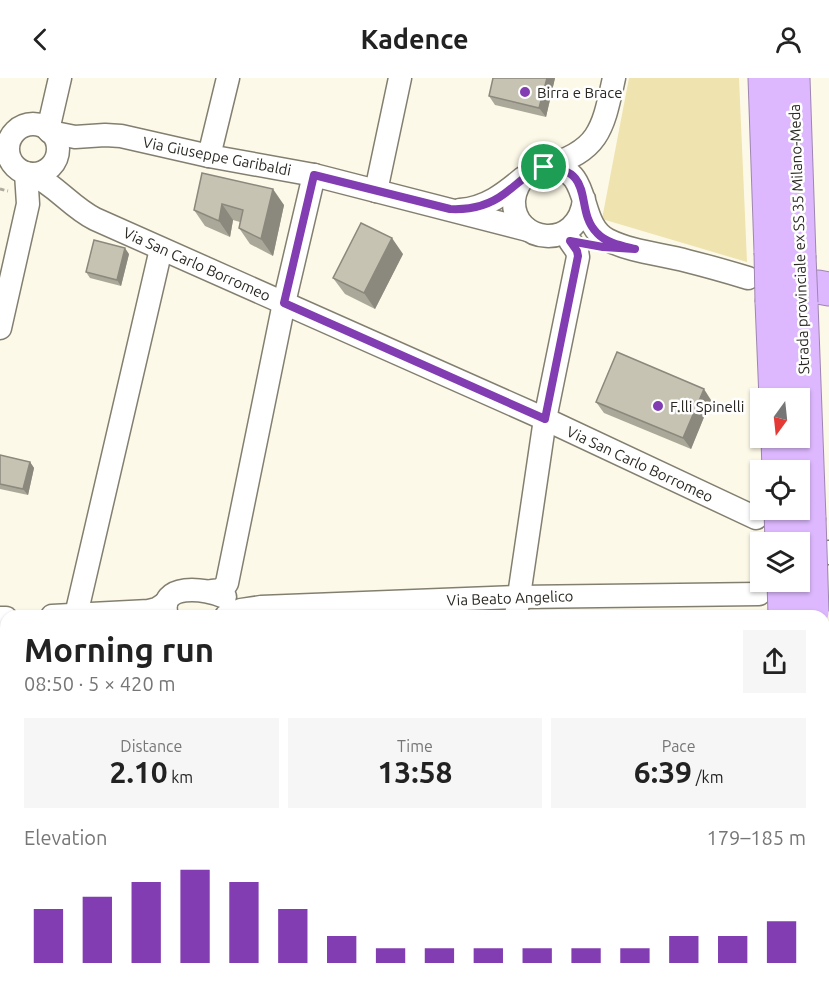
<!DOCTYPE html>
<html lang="en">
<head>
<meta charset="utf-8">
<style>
	:root { --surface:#fff; --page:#f6f6f6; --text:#222; --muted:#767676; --accent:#813db1 }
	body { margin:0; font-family:Ubuntu,sans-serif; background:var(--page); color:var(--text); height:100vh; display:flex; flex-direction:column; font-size:22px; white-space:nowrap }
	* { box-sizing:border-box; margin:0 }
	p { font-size:20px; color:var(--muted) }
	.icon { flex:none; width:33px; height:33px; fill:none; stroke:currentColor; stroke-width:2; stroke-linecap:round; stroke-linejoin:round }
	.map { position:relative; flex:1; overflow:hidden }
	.details { position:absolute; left:0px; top:532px; width:830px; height:386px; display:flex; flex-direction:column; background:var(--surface); border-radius:18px 18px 0 0; box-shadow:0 2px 4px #0004 }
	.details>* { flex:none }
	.needle { width:39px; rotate:195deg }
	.buttons { position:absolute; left:750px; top:310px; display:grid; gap:12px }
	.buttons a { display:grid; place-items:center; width:60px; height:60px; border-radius:0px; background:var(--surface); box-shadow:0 2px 4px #0004; font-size:30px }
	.pin { position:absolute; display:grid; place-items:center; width:51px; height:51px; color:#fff; margin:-26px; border:3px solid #fff; border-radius:50%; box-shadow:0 2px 6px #0007 }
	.round { display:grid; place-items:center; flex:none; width:63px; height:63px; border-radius:0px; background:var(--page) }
	.summary { display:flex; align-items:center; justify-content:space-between; height:102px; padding:0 24px }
	h1 { font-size:33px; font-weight:600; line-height:45px }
	.metrics { display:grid; grid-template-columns:repeat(3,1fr); gap:9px; height:102px; padding:6px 24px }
	.metrics div { display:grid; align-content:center; border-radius:0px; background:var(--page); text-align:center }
	.metrics b { font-size:30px; font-weight:600 }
	.metrics small { font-size:16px; font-weight:400 }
	.metrics p { font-size:16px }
	.chart { height:168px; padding:12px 24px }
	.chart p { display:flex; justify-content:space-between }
	.chart svg { width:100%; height:108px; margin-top:6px; stroke:var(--accent); stroke-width:6 }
	header { display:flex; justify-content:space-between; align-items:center; height:78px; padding:0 24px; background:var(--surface); font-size:27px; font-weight:600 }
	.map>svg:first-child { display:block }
	.green { fill:#efe3af }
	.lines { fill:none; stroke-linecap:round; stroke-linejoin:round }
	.minor-casing { stroke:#837f70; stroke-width:25 }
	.highway-casing { stroke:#9e86b1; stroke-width:35 }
	.path { stroke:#aeab9e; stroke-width:3; stroke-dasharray:4.5 3; stroke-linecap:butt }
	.minor { stroke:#fff; stroke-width:22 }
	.highway { stroke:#ddb8fe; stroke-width:33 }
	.highway-bridge-casing { stroke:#9e86b1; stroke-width:35; stroke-linecap:butt }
	.highway-bridge { stroke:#ddb8fe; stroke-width:33 }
	.wall { fill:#aaa899 }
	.shaded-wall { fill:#8b887d }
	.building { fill:#c6c3b2; stroke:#8b887d; stroke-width:1.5 }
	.route-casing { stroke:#fff; stroke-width:12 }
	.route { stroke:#813db1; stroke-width:8 }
	.poi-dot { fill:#813db1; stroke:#fff; stroke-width:2 }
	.labels { text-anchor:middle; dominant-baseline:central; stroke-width:5; stroke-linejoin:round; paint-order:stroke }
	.poi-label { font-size:15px; fill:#2a2822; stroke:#fff; text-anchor:start }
	.street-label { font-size:15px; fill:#2a2822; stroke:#fff }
</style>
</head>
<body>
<header><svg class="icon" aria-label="back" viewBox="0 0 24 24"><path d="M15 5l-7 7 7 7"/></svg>Kadence<svg class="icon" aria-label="person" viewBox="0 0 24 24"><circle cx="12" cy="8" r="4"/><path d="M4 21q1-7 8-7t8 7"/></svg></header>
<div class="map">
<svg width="829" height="917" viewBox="0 0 829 917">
	<rect width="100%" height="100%" fill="#fdf9e8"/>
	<path class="green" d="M 629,0 L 739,0 L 747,184 L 602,141 Z"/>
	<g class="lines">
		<g class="minor-casing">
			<g id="minor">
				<circle cx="33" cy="71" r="25"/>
				<path d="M 48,52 L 60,0"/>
				<path d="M 50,54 L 75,59 L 105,57 L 121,58 L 209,78 L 314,97 L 528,152"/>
				<path d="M 209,78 L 228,0"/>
				<path d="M 546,88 C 600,73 603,50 614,0"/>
				<path d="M 31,96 C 56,107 71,129 95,141 L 545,341 L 756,440"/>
				<path d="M 376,113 L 400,0"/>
				<path d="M 584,121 C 579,174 512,166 514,122 C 515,113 519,104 526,98 C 533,92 541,89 551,89 C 593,91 576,146 608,162 C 632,174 661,176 687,183 C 707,188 728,194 748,200"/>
				<path d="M 460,132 C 486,130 504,116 523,100"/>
				<path d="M 0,250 L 28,126 L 26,95"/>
				<path d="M 828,474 L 829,475"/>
				<path d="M 212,513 L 222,512 L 227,505 L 284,225 L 314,97"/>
				<path d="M 76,537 L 161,171"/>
				<path d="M 52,538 L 149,533 L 157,531 L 166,525"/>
				<path d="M 167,538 C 157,504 206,510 225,519"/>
				<path d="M 226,538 L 241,532 L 261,529 L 519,519 L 759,516"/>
				<path d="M 516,538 L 545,341 L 578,179 L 577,173 L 570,163"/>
				<path d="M 0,540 L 6,540"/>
				<path d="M 0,739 L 6,740"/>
				<path d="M 195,915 L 196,912"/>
				<path d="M 81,917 L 82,912"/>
				<path d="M 311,917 L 312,912"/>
				<path d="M 447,917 L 448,912"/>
				<path d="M 578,917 L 579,912"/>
			</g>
		</g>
		<g class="highway-casing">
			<g id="highway">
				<path d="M 765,0 L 771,174"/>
				<path d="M 793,0 L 799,178"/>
				<path d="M 818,209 L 829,211"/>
				<path d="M 772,224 L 776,321"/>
				<path d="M 801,225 L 809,440"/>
				<path d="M 778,360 L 779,393"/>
				<path d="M 796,912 L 796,917"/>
				<path d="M 822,912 L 822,917"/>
			</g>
		</g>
		<path class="path" d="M 0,111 L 8,113"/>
		<use href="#minor" class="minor"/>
		<use href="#highway" class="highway"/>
		<g class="highway-bridge-casing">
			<g id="highway-bridge">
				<path d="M 771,174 L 772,224"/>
				<path d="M 799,178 L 801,225"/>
				<path d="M 781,432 L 782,465"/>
				<path d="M 809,440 L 812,534"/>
				<path d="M 784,504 L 785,537"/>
			</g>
		</g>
		<use href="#highway-bridge" class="highway-bridge"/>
	</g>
	<g class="wall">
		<path d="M 555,0 L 546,39 L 495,27 L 489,18 Z"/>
		<path d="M 202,95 L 284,127 L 273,178 L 250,166 L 239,150 L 240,144 L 233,142 L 230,159 L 205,148 L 194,132 Z"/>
		<path d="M 129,176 L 121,208 L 90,200 L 86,194 Z"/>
		<path d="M 403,176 L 375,231 L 345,216 L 333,200 Z"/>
		<path d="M 711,322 L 691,371 L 604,335 L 596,324 Z"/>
		<path d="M 0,377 L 30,384 L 34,390 L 28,417 L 0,411 Z"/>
		<path d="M 595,912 L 629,912 L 628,917 L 606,917 L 598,915 Z"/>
	</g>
	<g class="shaded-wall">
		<path d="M 547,0 L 555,0 L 546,39 L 539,30 Z"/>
		<path d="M 273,111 L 284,127 L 273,178 L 261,161 Z"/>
		<path d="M 222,126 L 233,142 L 230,159 L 219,143 Z"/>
		<path d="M 392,160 L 403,176 L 375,231 L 364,215 Z"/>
		<path d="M 125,170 L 129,176 L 121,208 L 117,202 Z"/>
		<path d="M 704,311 L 711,322 L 691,371 L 683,360 Z"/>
		<path d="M 30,384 L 34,390 L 28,417 L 23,411 Z"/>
		<path d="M 426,912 L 431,912 L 430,917 L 425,917 Z"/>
		<path d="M 624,912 L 629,912 L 628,917 L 624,917 L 623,915 Z"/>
	</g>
	<g class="building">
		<path d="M 493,0 L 547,0 L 539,30 L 489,18 Z"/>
		<path d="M 202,95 L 273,111 L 261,161 L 239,150 L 243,132 L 222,126 L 219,143 L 194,132 Z"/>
		<path d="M 361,145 L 392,160 L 364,215 L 333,200 Z"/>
		<path d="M 94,162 L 125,170 L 117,202 L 86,194 Z"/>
		<path d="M 617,274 L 704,311 L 683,360 L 596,324 Z"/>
		<path d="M 0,377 L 30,384 L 23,411 L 0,406 Z"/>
		<path d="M 396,912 L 426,912 L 425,917 L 395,917 Z"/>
		<path d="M 607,912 L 624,912 L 623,915 Z"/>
	</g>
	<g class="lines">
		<g class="route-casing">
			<path id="route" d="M 544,89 C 598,91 573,131 597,155 C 606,165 623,168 635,171 L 603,169 L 570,163 L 577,173 L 578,178 L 545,341 L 284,225 L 314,97 L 450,131 C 470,132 488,128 504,116 C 518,106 528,94 544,89 Z"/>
		</g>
		<use href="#route" class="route"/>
	</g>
	<g class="poi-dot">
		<circle cx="525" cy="14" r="6"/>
		<circle cx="658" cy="328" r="6"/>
	</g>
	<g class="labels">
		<g class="poi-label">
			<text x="537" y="14">Birra e Brace</text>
			<text x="670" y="328">F.lli Spinelli</text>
		</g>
		<g class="street-label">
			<text transform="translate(217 78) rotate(11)">Via Giuseppe Garibaldi</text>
			<text transform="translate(799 161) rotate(-92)">Strada provinciale ex SS 35 Milano-Meda</text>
			<text transform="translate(197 186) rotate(24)">Via San Carlo Borromeo</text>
			<text transform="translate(640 386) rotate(25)">Via San Carlo Borromeo</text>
			<text transform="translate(510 520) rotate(-2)">Via Beato Angelico</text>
		</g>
	</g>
</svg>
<div class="buttons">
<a><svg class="needle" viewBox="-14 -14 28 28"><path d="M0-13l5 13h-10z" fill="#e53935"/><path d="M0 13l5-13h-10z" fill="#767676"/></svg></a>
<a><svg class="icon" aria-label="locate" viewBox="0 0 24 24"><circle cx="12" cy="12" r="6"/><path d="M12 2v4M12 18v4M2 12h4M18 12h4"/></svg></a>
<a><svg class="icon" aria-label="layers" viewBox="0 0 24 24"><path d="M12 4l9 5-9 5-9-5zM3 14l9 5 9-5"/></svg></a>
</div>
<div class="pin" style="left:544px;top:89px;background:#1e9e55"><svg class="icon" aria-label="arrive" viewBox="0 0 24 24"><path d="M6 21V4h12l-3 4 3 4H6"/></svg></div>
<section class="details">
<div class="summary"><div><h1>Morning run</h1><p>08:50 · 5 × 420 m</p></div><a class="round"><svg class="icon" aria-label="share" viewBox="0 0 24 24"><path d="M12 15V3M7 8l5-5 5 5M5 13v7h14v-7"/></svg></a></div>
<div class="metrics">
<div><p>Distance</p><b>2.10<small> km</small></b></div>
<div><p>Time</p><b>13:58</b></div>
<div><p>Pace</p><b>6:39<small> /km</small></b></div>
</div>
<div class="chart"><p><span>Elevation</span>179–185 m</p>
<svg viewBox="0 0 160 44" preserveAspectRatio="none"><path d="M5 44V22M15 44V17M25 44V11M35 44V6M45 44V11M55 44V22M65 44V33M75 44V38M85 44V38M95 44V38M105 44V38M115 44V38M125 44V38M135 44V33M145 44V33M155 44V27"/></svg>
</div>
</section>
</div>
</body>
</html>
